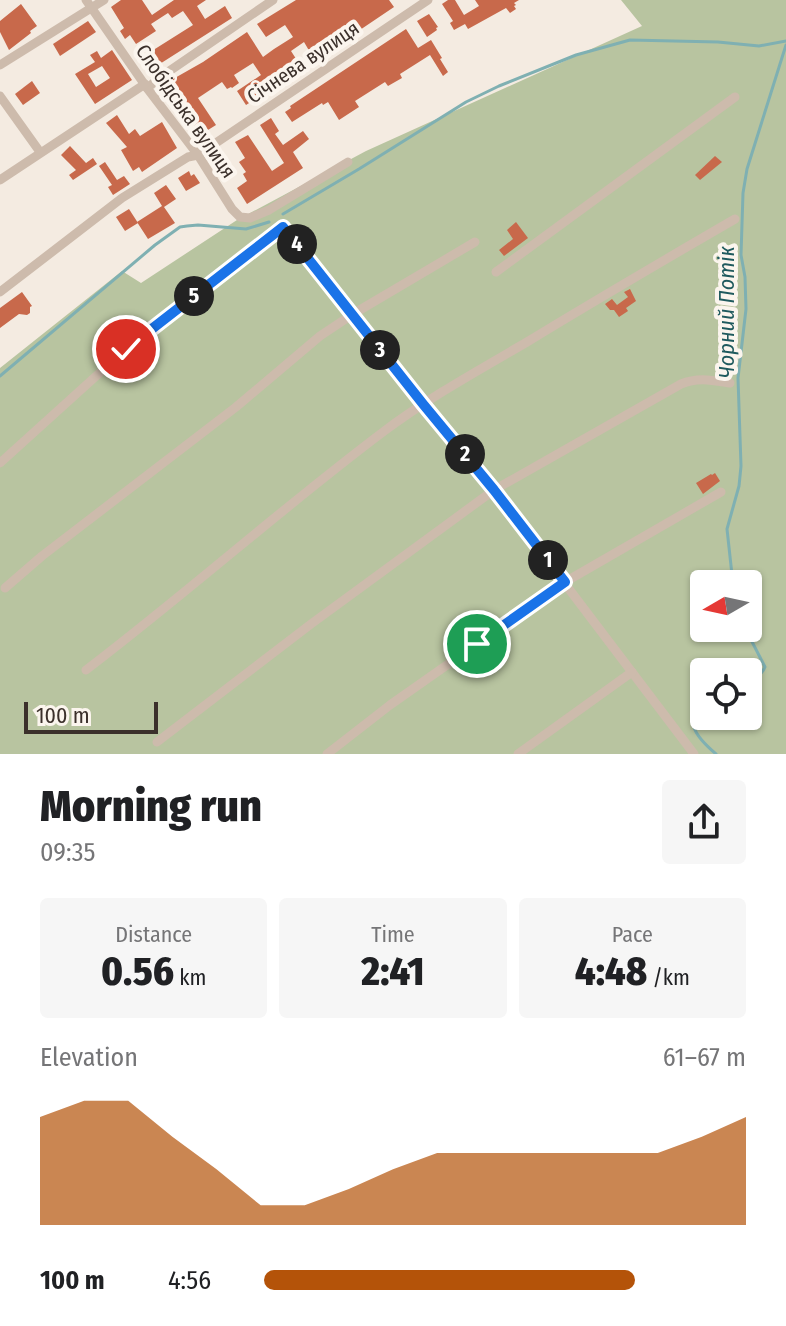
<!DOCTYPE html>
<html lang="en">
<head>
<meta charset="utf-8">
<style>
	:root { --surface:#fff; --page:#f6f6f6; --text:#202124; --muted:#757577; --accent:#b45309 }
	body { margin:0; font-family:"Fira Sans Condensed",sans-serif; background:var(--page); color:var(--text); height:100vh; display:flex; flex-direction:column; font-size:30px; white-space:nowrap }
	* { box-sizing:border-box; margin:0 }
	p { font-size:26px; color:var(--muted) }
	.icon { flex:none; width:44px; height:44px; fill:none; stroke:currentColor; stroke-width:2; stroke-linecap:round; stroke-linejoin:round }
	.map { position:relative; height:754px; overflow:hidden }
	.sheet { display:flex; flex-direction:column; background:var(--surface); flex:1 }
	.sheet>* { flex:none }
	.needle { width:52px; rotate:261deg }
	.buttons { position:absolute; left:690px; top:570px; display:grid; gap:16px }
	.buttons a { display:grid; place-items:center; width:72px; height:72px; border-radius:8px; background:var(--surface); box-shadow:0 2px 6px #0004; font-size:40px }
	.scale { position:absolute; left:24px; bottom:20px; width:134px; box-sizing:border-box; padding-left:8px; border:4px solid #3b302b; border-top:0; font-size:22px; line-height:28px; white-space:nowrap; color:#3b302b; -webkit-text-stroke:6px #fbf5ee; paint-order:stroke }
	.pin { position:absolute; display:grid; place-items:center; width:68px; height:68px; color:#fff; margin:-34px; border:4px solid #fff; border-radius:50%; box-shadow:0 2px 8px #0007 }
	.km { position:absolute; width:40px; height:40px; margin:-20px; border-radius:50%; background:#222; color:#fff; font-size:22px; line-height:40px; text-align:center }
	.round { display:grid; place-items:center; flex:none; width:84px; height:84px; border-radius:8px; background:var(--page) }
	.summary { display:flex; align-items:center; justify-content:space-between; height:136px; padding:0 40px }
	h1 { font-size:44px; font-weight:800; line-height:60px }
	.stats { display:grid; grid-template-columns:repeat(3,1fr); gap:12px; height:136px; padding:8px 40px }
	.stats div { display:grid; align-content:center; border-radius:8px; background:var(--page); text-align:center }
	.stats b { font-size:40px; font-weight:800 }
	.stats small { font-size:22px; font-weight:400 }
	.stats p { font-size:22px }
	.chart { height:224px; padding:16px 40px }
	.chart p { display:flex; justify-content:space-between }
	.chart svg { width:100%; height:144px; margin-top:8px; fill:var(--accent); opacity:.7 }
	ul { padding:0 40px; list-style:none; font-size:26px }
	li { display:grid; grid-template-columns:128px 96px 1fr; align-items:center; height:60px }
	li i { height:20px; border-radius:10px; background:var(--accent) }
	.map>svg:first-child { display:block }
	.green { fill:#b8c4a0; fill-rule:evenodd }
	.lines { fill:none; stroke-linecap:round; stroke-linejoin:round }
	.stream { stroke:#7fb0b2; stroke-width:3 }
	.building { fill:#c8694b; fill-rule:evenodd }
	.street { stroke:#cdbbac; stroke-width:9 }
	.route-casing { stroke:#fff; stroke-width:16 }
	.route { stroke:#1a73e8; stroke-width:10 }
	.labels { text-anchor:middle; dominant-baseline:central; stroke-width:8; stroke-linejoin:round; paint-order:stroke }
	.street-label { font-size:20px; fill:#3b302b; stroke:#fbf5ee }
	.water-label { font-size:22px; font-style:italic; fill:#1f5a5e; stroke:#fbf5ee }
</style>
</head>
<body>
<div class="map">
<svg width="786" height="754" viewBox="0 0 786 754">
	<rect width="100%" height="100%" fill="#f4ebe1"/>
	<path class="green" d="M 621,0 L 786,0 L 786,754 L 0,754 L 0,368 L 122,271 L 141,283 L 237,220 L 366,151 L 642,26 ZM 704,584 L 748,584 L 748,628 L 704,628 ZM 704,672 L 748,672 L 748,716 L 704,716 Z"/>
	<g class="lines">
		<g class="stream">
			<path d="M 283,214 L 359,169 L 466,102 L 499,86 L 576,55 L 630,40 L 718,42 L 759,46 L 786,41"/>
			<path d="M 0,376 L 155,245 L 180,227 L 187,226 L 198,225 L 246,229 L 269,222"/>
			<path d="M 733,584 L 727,529 L 739,486 L 741,466 L 738,378 L 746,309 L 745,277 L 741,255 L 743,193 L 747,169 L 786,45"/>
			<path d="M 745,628 L 765,667 C 762,675 756,677 748,679"/>
			<path d="M 704,696 C 683,722 695,736 716,754"/>
		</g>
	</g>
	<g class="building">
		<path d="M 121,0 L 142,0 L 152,15 L 174,0 L 206,0 L 197,6 L 205,19 L 225,6 L 232,18 L 155,67 L 147,54 L 193,25 L 183,11 L 172,18 L 168,13 L 151,24 L 156,31 L 136,44 L 130,35 L 125,39 L 120,31 L 124,28 L 111,7 Z"/>
		<path d="M 296,0 L 389,0 L 394,7 L 351,36 L 314,59 L 304,42 L 291,51 L 302,68 L 246,105 L 237,91 L 261,75 L 253,63 L 234,75 L 239,83 L 232,88 L 231,87 L 227,89 L 222,82 L 198,98 L 216,125 L 200,135 L 183,110 L 189,106 L 180,92 L 174,95 L 166,83 L 203,62 L 247,32 L 263,57 L 274,49 L 293,37 L 285,25 L 266,37 L 257,24 Z"/>
		<path d="M 448,0 L 455,0 L 464,15 L 479,6 L 475,0 L 519,0 L 514,3 L 516,5 L 514,6 L 516,9 L 510,13 L 506,8 L 468,29 L 465,24 L 454,30 L 450,23 L 453,21 L 442,4 Z"/>
		<path d="M 21,4 L 37,26 L 30,31 L 31,33 L 9,50 L 0,32 L 0,21 Z"/>
		<path d="M 429,14 L 438,27 L 436,28 L 437,30 L 427,37 L 417,21 Z"/>
		<path d="M 88,21 L 96,32 L 60,56 L 53,44 Z"/>
		<path d="M 406,29 L 418,48 L 431,40 L 442,58 L 440,59 L 448,72 L 443,76 L 430,55 L 400,74 L 402,78 L 388,86 L 385,82 L 355,101 L 359,107 L 339,120 L 328,102 L 323,105 L 322,103 L 292,122 L 285,112 L 291,108 L 290,106 Z"/>
		<path d="M 112,50 L 132,80 L 95,104 L 75,74 L 95,62 L 90,55 L 97,51 L 101,58 ZM 102,66 L 110,78 L 96,87 L 88,74 Z"/>
		<path d="M 32,81 L 40,93 L 23,105 L 15,94 Z"/>
		<path d="M 117,115 L 129,134 L 135,129 L 140,136 L 162,122 L 177,148 L 142,172 L 139,167 L 133,171 L 121,150 L 127,147 L 106,123 Z"/>
		<path d="M 271,118 L 279,131 L 275,134 L 283,145 L 303,131 L 309,139 L 293,152 L 303,168 L 247,204 L 237,188 L 247,181 L 243,174 L 246,172 L 239,162 L 245,158 L 235,142 L 248,135 L 272,171 L 284,163 L 260,125 Z"/>
		<path d="M 70,146 L 86,163 L 93,158 L 97,164 L 73,180 L 69,175 L 76,170 L 61,155 Z"/>
		<path d="M 715,156 L 722,162 L 700,180 L 695,175 Z"/>
		<path d="M 105,162 L 117,180 L 124,176 L 130,184 L 113,195 L 108,187 L 112,185 L 99,166 Z"/>
		<path d="M 189,171 L 191,176 L 194,174 L 200,183 L 186,191 L 178,178 Z"/>
		<path d="M 166,185 L 176,199 L 164,207 L 175,223 L 148,239 L 137,222 L 162,206 L 154,193 Z"/>
		<path d="M 129,209 L 138,223 L 125,231 L 116,217 Z"/>
		<path d="M 516,222 L 528,238 L 504,256 L 499,250 L 513,239 L 507,230 Z"/>
		<path d="M 630,289 L 636,301 L 626,308 L 628,311 L 619,317 L 614,310 L 610,310 L 605,304 L 612,299 L 617,305 L 628,297 L 624,292 Z"/>
		<path d="M 22,292 L 32,306 L 30,307 L 30,313 L 27,315 L 19,314 L 0,328 L 0,308 Z"/>
		<path d="M 715,473 L 720,481 L 703,494 L 696,483 L 711,474 L 712,475 Z"/>
	</g>
	<g class="lines">
		<g class="street">
			<path d="M 86,0 L 147,88 L 198,155 L 232,209 L 240,217 L 250,218 L 269,210 L 348,162"/>
			<path d="M 0,65 L 104,0"/>
			<path d="M 147,88 L 165,74 L 273,0"/>
			<path d="M 0,96 L 40,152"/>
			<path d="M 0,180 L 145,84"/>
			<path d="M 496,272 L 735,97"/>
			<path d="M 0,292 L 122,198 L 188,157 L 198,155 L 428,0"/>
			<path d="M 0,463 L 126,349 L 283,227 L 423,404 L 494,490 L 694,754"/>
			<path d="M 5,588 L 42,556 L 236,407 L 320,336 L 353,314 L 475,242"/>
			<path d="M 86,670 C 187,593 282,508 383,432 C 428,398 479,370 527,342 C 596,300 666,259 735,219"/>
			<path d="M 157,742 L 311,624 L 494,490 L 681,384 C 698,377 711,380 730,383"/>
			<path d="M 327,754 L 390,705 L 565,582 L 721,492"/>
			<path d="M 518,754 L 632,672"/>
		</g>
	</g>
	<g class="lines">
		<g class="route-casing">
			<path id="route" d="M 126,349 L 283,227 L 423,404 L 494,490 L 565,582 L 477,644"/>
		</g>
		<use href="#route" class="route"/>
	</g>
	<g class="labels">
		<g class="street-label">
			<text transform="translate(303 62) rotate(-34)">Січнева вулиця</text>
			<text transform="translate(186 111) rotate(55)">Слобідська вулиця</text>
		</g>
		<g class="water-label">
			<text transform="translate(726 312) rotate(-90)">Чорний Потік</text>
		</g>
	</g>
</svg>
<div class="buttons">
<a><svg class="needle" viewBox="-14 -14 28 28"><path d="M0-13l5 13h-10z" fill="#e53935"/><path d="M0 13l5-13h-10z" fill="#757577"/></svg></a>
<a><svg class="icon" aria-label="locate" viewBox="0 0 24 24"><circle cx="12" cy="12" r="6"/><path d="M12 2v4M12 18v4M2 12h4M18 12h4"/></svg></a>
</div>
<div class="scale">100 m</div>
<div class="pin" style="left:477px;top:644px;background:#1e9e55"><svg class="icon" aria-label="arrive" viewBox="0 0 24 24"><path d="M6 21V4h12l-3 4 3 4H6"/></svg></div>
<div class="pin" style="left:126px;top:349px;background:#d93025"><svg class="icon" aria-label="check" viewBox="0 0 24 24"><path d="M5 12l5 5 9-10"/></svg></div>
<b class="km" style="left:548px;top:560px">1</b>
<b class="km" style="left:465px;top:454px">2</b>
<b class="km" style="left:380px;top:350px">3</b>
<b class="km" style="left:297px;top:244px">4</b>
<b class="km" style="left:194px;top:296px">5</b>
</div>
<section class="sheet">
<div class="summary"><div><h1>Morning run</h1><p>09:35</p></div><a class="round"><svg class="icon" aria-label="share" viewBox="0 0 24 24"><path d="M12 15V3M7 8l5-5 5 5M5 13v7h14v-7"/></svg></a></div>
<div class="stats">
<div><p>Distance</p><b>0.56<small> km</small></b></div>
<div><p>Time</p><b>2:41</b></div>
<div><p>Pace</p><b>4:48<small> /km</small></b></div>
</div>
<div class="chart"><p><span>Elevation</span>61–67 m</p>
<svg viewBox="0 0 160 44" preserveAspectRatio="none"><path d="M0 44V11L10 6L20 6L30 17L40 27L50 38L60 38L70 33L80 27L90 22L100 22L110 22L120 22L130 22L140 22L150 17L160 11V44z"/></svg>
</div>
<ul>
<li><b>100 m</b>4:56<i style="width:77%"></i></li>
</ul>
</section>
</body>
</html>
